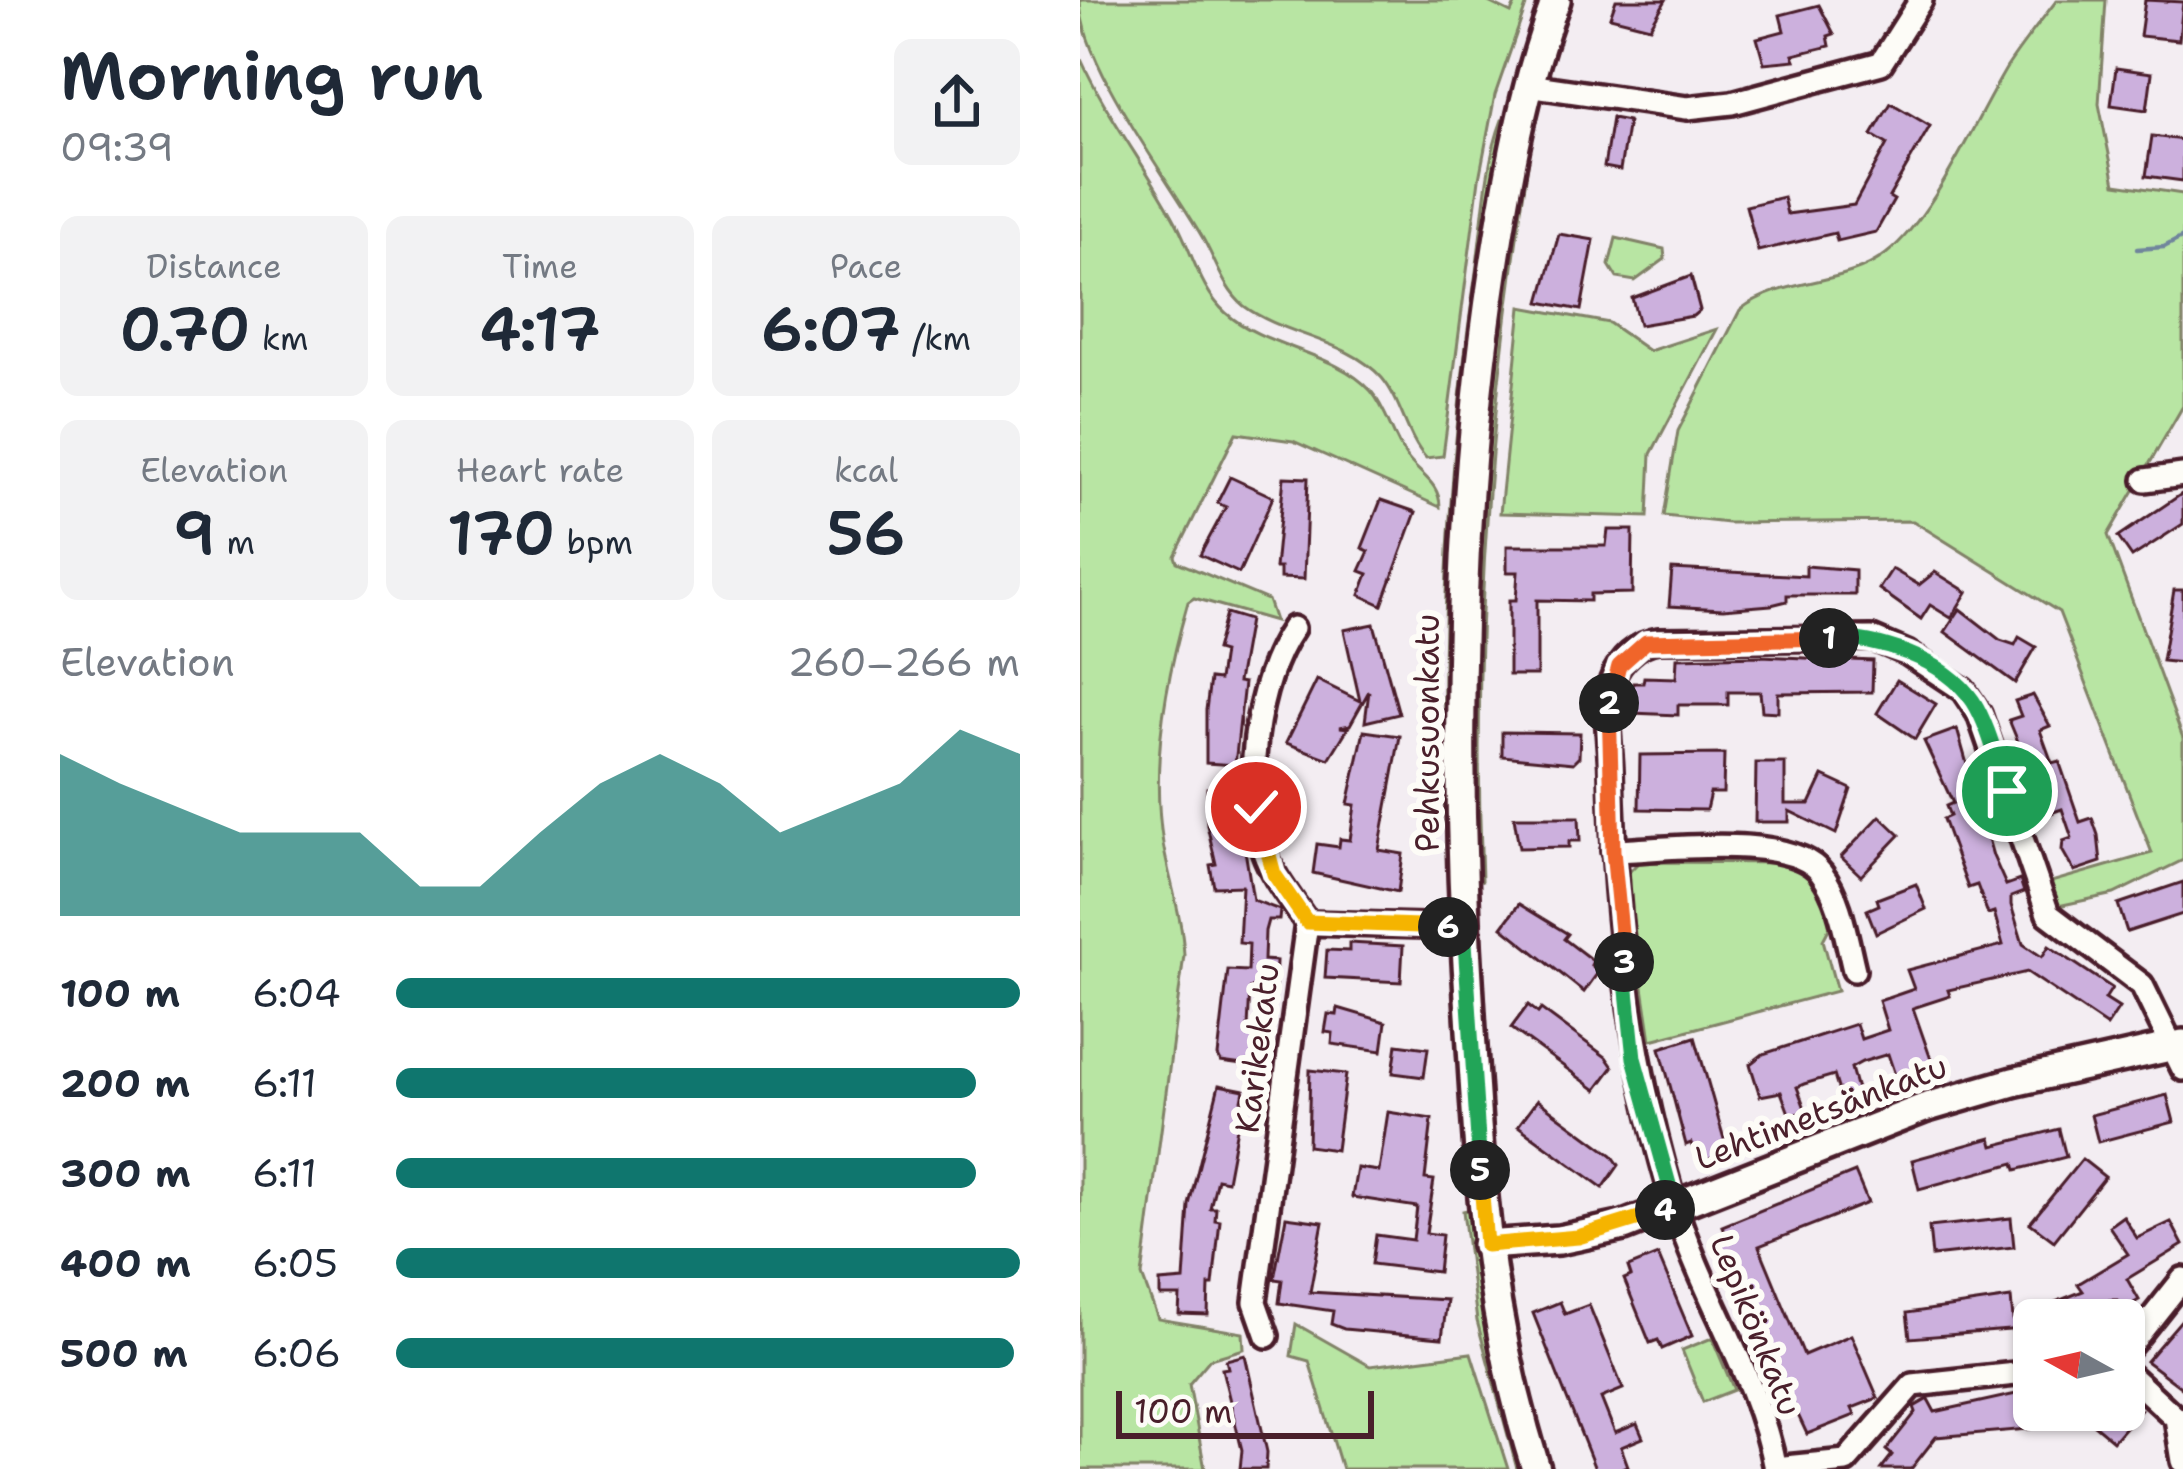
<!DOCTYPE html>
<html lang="en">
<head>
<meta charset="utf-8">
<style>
	:root { --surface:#fff; --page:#f2f2f3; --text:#1f2937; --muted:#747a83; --accent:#0f766e }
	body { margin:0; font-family:"Shantell Sans",sans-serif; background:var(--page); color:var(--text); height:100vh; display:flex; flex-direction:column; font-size:45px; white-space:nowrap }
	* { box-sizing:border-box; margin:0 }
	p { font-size:39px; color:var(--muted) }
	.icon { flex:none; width:66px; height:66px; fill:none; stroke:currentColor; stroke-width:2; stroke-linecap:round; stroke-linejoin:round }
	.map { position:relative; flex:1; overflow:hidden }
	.side { display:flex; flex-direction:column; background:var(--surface); width:1080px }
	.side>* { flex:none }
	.needle { width:78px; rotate:278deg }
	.buttons { position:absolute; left:933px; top:1299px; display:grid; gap:24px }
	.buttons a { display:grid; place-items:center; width:132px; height:132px; border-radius:18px; background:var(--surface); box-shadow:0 3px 9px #0004; font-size:60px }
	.scale { position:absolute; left:36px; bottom:30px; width:258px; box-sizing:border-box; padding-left:12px; border:6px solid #4a1f2b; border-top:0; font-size:33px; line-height:42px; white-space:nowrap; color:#4a1f2b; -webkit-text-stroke:9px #fdfcf7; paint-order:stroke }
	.pin { position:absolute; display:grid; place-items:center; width:102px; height:102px; color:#fff; margin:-51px; border:6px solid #fff; border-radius:50%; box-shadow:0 3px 12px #0007 }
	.km { position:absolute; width:60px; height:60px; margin:-30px; border-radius:50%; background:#222; color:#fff; font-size:33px; line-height:60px; text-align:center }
	.round { display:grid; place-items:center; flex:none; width:126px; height:126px; border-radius:18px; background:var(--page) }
	.overview { display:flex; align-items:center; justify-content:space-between; height:204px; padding:0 60px }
	h1 { font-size:66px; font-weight:600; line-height:90px }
	.metrics { display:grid; grid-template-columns:repeat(3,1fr); gap:18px; height:204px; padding:12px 60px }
	.metrics div { display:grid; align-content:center; border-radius:18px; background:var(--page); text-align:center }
	.metrics b { font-size:60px; font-weight:600 }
	.metrics small { font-size:33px; font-weight:400 }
	.metrics p { font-size:33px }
	.chart { height:336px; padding:24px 60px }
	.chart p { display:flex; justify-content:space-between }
	.chart svg { width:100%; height:216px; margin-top:12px; fill:var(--accent); opacity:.7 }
	ul { padding:0 60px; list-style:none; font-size:39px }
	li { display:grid; grid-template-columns:192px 144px 1fr; align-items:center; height:90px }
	li i { height:30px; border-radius:15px; background:var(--accent) }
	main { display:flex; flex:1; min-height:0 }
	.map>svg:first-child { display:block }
	.green { fill:#b8e5a3; stroke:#818267; stroke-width:3 }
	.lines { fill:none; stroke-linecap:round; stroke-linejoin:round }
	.stream { stroke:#6f859c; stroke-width:4.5 }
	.building { fill:#ccb0dd; stroke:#4a1f2b; stroke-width:3 }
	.street-casing { stroke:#4a1f2b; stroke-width:30 }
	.secondary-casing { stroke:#4a1f2b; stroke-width:36 }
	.street { stroke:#fdfcf7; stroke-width:21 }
	.secondary { stroke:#fdfcf7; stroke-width:27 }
	.split-1-casing { stroke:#fff; stroke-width:24 }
	.split-2-casing { stroke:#fff; stroke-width:24 }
	.split-3-casing { stroke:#fff; stroke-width:24 }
	.split-4-casing { stroke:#fff; stroke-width:24 }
	.split-5-casing { stroke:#fff; stroke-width:24 }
	.split-6-casing { stroke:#fff; stroke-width:24 }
	.split-7-casing { stroke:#fff; stroke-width:24 }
	.split-1 { stroke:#22a559; stroke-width:15 }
	.split-2 { stroke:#f0652b; stroke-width:15 }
	.split-3 { stroke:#f0652b; stroke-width:15 }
	.split-4 { stroke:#22a559; stroke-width:15 }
	.split-5 { stroke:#f5b400; stroke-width:15 }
	.split-6 { stroke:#22a559; stroke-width:15 }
	.split-7 { stroke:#f5b400; stroke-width:15 }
	.labels { text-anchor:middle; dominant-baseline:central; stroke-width:12; stroke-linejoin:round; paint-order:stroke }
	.street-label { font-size:33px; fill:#4a1f2b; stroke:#fdfcf7 }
</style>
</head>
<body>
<main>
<section class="side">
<div class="overview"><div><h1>Morning run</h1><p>09:39</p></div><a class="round"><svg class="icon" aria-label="share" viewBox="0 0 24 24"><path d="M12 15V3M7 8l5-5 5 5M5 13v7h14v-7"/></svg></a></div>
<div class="metrics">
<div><p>Distance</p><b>0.70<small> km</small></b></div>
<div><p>Time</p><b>4:17</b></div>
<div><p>Pace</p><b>6:07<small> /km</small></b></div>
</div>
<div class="metrics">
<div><p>Elevation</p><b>9<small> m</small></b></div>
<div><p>Heart rate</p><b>170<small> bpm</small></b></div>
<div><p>kcal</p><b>56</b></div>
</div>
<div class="chart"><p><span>Elevation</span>260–266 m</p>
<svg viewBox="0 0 160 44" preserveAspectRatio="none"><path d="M0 44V11L10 17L20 22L30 27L40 27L50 27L60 38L70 38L80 27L90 17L100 11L110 17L120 27L130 22L140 17L150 6L160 11V44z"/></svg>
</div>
<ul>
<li><b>100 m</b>6:04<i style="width:100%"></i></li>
<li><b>200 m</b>6:11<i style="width:93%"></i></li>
<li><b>300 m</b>6:11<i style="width:93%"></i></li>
<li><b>400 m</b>6:05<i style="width:100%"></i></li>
<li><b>500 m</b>6:06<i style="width:99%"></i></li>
</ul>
</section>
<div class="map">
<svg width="1103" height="1469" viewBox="0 0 1103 1469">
	<rect width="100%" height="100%" fill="#f3edf2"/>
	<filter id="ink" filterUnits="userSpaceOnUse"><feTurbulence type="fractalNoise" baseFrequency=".00833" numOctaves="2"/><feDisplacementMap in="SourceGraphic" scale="24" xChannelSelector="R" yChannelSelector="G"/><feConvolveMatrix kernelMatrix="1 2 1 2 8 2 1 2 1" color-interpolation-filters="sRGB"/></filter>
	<g filter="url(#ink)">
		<g class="green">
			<path d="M 0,0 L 404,0 L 431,13 L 437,0 L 448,0 L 415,95 L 399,179 L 363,456 L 346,458 C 326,436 322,402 302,378 C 268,339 204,336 164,306 C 143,289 135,258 121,235 C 88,178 0,63 0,0 Z"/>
			<path d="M 977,0 L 1026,0 L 1019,104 L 1035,184 L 1103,194 L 1103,406 L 1028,535 L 1103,738 L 1103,860 L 1034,894 L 978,906 L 971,882 L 1072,853 L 979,612 L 833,521 L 648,523 L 584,516 L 598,431 L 660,310 C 701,277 764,287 806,254 C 854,217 895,120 927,67 C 942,44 960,22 977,0 Z"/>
			<path d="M 0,57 C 27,117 67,167 97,224 C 112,252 121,291 146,313 C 186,349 255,351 291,391 C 307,410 312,436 326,456 C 339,475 360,482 360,507 L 213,441 L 156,433 L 95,556 L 97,562 L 188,600 L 195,621 L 114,598 L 108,602 C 86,678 70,765 83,844 C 90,883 102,916 104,955 L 62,1276 L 78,1319 L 163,1333 L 164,1349 L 130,1359 L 109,1384 L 125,1469 L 0,1469 Z"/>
			<path d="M 422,120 L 427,120 L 367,873 C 358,672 366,471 396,272 C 403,223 405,164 422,120 Z"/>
			<path d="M 452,140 C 411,386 391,630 402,880 L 396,881 L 394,549 L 424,258 Z"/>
			<path d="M 536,238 L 584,249 L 585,259 L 555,281 L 537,278 L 529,265 Z"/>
			<path d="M 441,307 L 529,323 L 569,351 L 637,329 L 571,454 L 568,517 L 420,513 Z"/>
			<path d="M 559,862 L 716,863 L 739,881 L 752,923 L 743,940 L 757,991 L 571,1040 L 546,875 Z"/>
			<path d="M 391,1209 L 410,1343 L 445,1469 L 437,1469 L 397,1321 L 383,1211 Z"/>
			<path d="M 216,1324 L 290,1366 L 391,1353 L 428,1469 L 262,1469 L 229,1361 L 211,1356 Z"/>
			<path d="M 632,1338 L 654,1390 L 623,1402 L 602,1350 Z"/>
		</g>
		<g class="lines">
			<path class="stream" d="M 1057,249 L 1084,247 L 1103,237"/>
		</g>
		<g class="building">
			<path d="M 536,0 L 586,0 L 570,27 L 530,17 Z"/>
			<path d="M 1065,0 L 1103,2 L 1099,40 L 1060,36 Z"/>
			<path d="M 739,5 L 754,34 L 748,36 L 750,46 L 713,55 L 715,60 L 684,63 L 677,38 L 704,31 L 700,15 Z"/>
			<path d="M 1036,68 L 1072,73 L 1067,110 L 1031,105 Z"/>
			<path d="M 811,103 L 850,126 L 809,197 L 814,200 L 796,232 L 757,241 L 755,233 L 678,251 L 666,206 L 703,197 L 707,214 L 774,205 L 807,144 L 792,135 Z"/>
			<path d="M 532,118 L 548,121 L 540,170 L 524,167 Z"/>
			<path d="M 1072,136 L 1103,140 L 1103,181 L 1066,176 Z"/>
			<path d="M 479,234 L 514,240 L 501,310 L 460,302 Z"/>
			<path d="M 611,276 L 620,310 L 613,316 L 559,325 L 552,298 Z"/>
			<path d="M 150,477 L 193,497 L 159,573 L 120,555 L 146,507 L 137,503 Z"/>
			<path d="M 204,477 L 228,478 L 224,579 L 200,578 L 200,568 L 195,568 Z"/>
			<path d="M 1103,493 L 1103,524 L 1052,557 L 1038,537 Z"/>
			<path d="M 301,500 L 336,512 L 302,605 L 280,595 L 288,574 L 280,571 L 289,551 L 282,548 Z"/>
			<path d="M 528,530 L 553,530 L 552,593 L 510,594 L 510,601 L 457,600 L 457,675 L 429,675 L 429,600 L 436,600 L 438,572 L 427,572 L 427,546 L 526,546 Z"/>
			<path d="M 726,566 L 775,570 L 775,595 L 707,595 L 707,601 L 691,605 L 643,609 L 589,606 L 592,569 L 726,576 Z"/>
			<path d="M 812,569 L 839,585 L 855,572 L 887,592 L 871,618 L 850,605 L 841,619 L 799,589 Z"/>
			<path d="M 1094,590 L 1103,590 L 1103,663 L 1082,661 Z"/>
			<path d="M 880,609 L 920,640 L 935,645 L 939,637 L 956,647 L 935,683 L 865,632 Z"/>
			<path d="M 146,613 L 169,620 L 158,682 L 164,683 L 155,765 L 126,763 L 126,710 L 130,679 L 139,680 L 143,652 L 136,650 Z"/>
			<path d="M 294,624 L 319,714 L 285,722 L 289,691 L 270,725 L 260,727 L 268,728 L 249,759 L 206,743 L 237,680 L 280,701 L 264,630 Z"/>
			<path d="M 681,656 L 793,661 L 792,692 L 698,693 L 698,712 L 682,711 L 680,692 L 648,692 L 648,705 L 598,705 L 598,715 L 552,713 L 553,683 L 563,683 L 564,677 L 596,678 L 597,658 Z"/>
			<path d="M 817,680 L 856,704 L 835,739 L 797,713 Z"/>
			<path d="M 953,695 L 970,726 L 960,730 L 972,763 L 979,761 L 1000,822 L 1012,818 L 1018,835 L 1021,862 L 994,871 L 982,850 L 983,841 L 992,838 L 982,809 L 968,814 L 929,720 L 941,716 L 935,701 Z"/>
			<path d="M 877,729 L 913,856 L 926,885 L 940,880 L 944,892 L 931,897 L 931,905 L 943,944 L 962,957 L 969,946 L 1032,988 L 1025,999 L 1039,1008 L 1027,1026 L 947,972 L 868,990 L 870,996 L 833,1008 L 854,1068 L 826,1078 L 824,1071 L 815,1075 L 808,1054 L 782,1062 L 771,1068 L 778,1093 L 761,1098 L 754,1075 L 724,1084 L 717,1087 L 726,1111 L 710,1116 L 701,1092 L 680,1096 L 670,1064 L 683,1054 L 776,1024 L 781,1039 L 808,1030 L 799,1001 L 834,989 L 827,970 L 923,945 L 914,912 L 908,914 L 897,885 L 888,888 L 881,869 L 863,819 L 870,816 L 866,806 L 873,803 L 844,741 Z"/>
			<path d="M 284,731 L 320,736 L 299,850 L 323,854 L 318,892 L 233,873 L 237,844 L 259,847 L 260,839 L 270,840 L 275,805 L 268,804 Z"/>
			<path d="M 422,732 L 500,733 L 499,757 L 493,763 L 422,756 Z"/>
			<path d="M 644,754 L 643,793 L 630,793 L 626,810 L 559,809 L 560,755 Z"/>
			<path d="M 676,763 L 705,763 L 705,804 L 730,804 L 743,776 L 771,789 L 756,834 L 709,811 L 709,822 L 675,822 Z"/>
			<path d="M 127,788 L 155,788 L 173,900 L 200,910 L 199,920 L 188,920 L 185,931 L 184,960 L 196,961 L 195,986 L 170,988 L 168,1028 L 177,1030 L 170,1066 L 141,1062 L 138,1056 L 148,970 L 168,971 L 169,944 L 159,943 L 162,886 L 134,887 L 130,865 L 136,864 L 127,825 Z"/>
			<path d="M 800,816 L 820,835 L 781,876 L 761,857 Z"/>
			<path d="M 434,817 L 499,817 L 500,841 L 489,841 L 489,847 L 439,848 Z"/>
			<path d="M 1103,882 L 1103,914 L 1047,932 L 1038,904 Z"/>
			<path d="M 836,884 L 846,909 L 796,933 L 787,910 L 799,905 L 797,899 Z"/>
			<path d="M 439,904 L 488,934 L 484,939 L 513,961 L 511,965 L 519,971 L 504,992 L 422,927 Z"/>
			<path d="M 269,943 L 323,946 L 321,982 L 245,978 L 247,950 L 269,951 Z"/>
			<path d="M 448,1005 L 458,1013 L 461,1009 L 526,1057 L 533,1067 L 516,1090 L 431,1028 Z"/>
			<path d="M 258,1008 L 306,1022 L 302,1051 L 252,1044 L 253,1033 L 245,1032 L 248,1014 L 257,1015 Z"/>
			<path d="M 615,1037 L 648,1153 L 618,1163 L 611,1143 L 606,1145 L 580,1048 Z"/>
			<path d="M 317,1044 L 348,1048 L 344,1077 L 313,1073 Z"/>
			<path d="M 230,1070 L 266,1074 L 256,1150 L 228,1146 Z"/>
			<path d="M 139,1085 L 164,1090 L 147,1181 L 137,1179 L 130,1208 L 136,1208 L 135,1220 L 140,1221 L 133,1285 L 129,1285 L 128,1315 L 99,1314 L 100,1296 L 80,1296 L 80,1282 L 104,1280 L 109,1205 Z"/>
			<path d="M 1087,1095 L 1094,1122 L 1018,1142 L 1011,1115 Z"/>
			<path d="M 457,1100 L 532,1155 L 539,1165 L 523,1188 L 438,1126 Z"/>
			<path d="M 308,1112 L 352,1119 L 345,1179 L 354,1180 L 346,1233 L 362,1235 L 358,1272 L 292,1264 L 296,1235 L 333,1240 L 337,1207 L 272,1197 L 277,1168 L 299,1171 Z"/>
			<path d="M 979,1129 L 986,1157 L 936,1170 L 934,1163 L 839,1189 L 832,1160 L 911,1138 L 913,1146 Z"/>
			<path d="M 1002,1159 L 1025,1177 L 974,1241 L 950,1223 Z"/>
			<path d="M 775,1172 L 788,1203 L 679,1246 L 724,1355 L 771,1335 L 798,1398 L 772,1408 L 775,1415 L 727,1434 L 637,1242 L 647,1238 L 642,1226 Z"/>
			<path d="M 1043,1216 L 1057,1238 L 1091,1222 L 1103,1245 L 1047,1279 L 1059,1300 L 1042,1310 L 1037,1300 L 1029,1300 L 996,1320 L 954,1320 L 954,1328 L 830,1338 L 827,1313 L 931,1298 L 933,1319 L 1003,1291 L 998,1284 L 1048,1254 L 1029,1226 Z"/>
			<path d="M 206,1217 L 243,1222 L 230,1292 L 367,1300 L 362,1338 L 264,1329 L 251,1324 L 253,1311 L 199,1303 L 202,1280 L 194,1279 Z"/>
			<path d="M 931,1218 L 934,1247 L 852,1256 L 849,1227 Z"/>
			<path d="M 578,1255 L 612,1336 L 582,1349 L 578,1340 L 570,1343 L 544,1279 L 551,1276 L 548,1267 Z"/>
			<path d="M 480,1302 L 485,1314 L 509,1305 L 543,1389 L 521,1398 L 535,1433 L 557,1424 L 563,1438 L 541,1447 L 548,1466 L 540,1469 L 515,1469 L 453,1313 Z"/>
			<path d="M 1103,1318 L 1103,1389 L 1066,1361 Z"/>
			<path d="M 165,1355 L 187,1452 L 186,1469 L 160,1469 L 162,1450 L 142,1369 L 148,1368 L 146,1360 Z"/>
			<path d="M 954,1390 L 961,1428 L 856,1437 L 831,1469 L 801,1469 L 812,1455 L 806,1450 L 836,1412 L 834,1407 L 848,1399 L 855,1412 Z"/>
			<path d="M 996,1410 L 1060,1410 L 1033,1441 Z"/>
		</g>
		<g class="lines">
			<g class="street-casing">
				<g id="street">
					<path d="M 448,85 L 607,108 L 652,103 L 801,63 L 841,0"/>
					<path d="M 1065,480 L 1103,475"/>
					<path d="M 213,628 C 175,683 162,788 184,852 C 193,878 212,900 227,923"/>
					<path d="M 533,851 C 581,850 711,832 741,873 C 761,899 766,938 774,970"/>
					<path d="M 187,1336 L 175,1302 L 227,923 L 384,927"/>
					<path d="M 1044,1353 L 1103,1279"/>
					<path d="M 1044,1370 L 1096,1418 L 1103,1461"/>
					<path d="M 695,1468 L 766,1461 L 833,1385 L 954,1372"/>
					<path d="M 695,1469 C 679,1380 624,1298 597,1213 C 551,1065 535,925 531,771 C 530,743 523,706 532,680 C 539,660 558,643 578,640 L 792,638 L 827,653 L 883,690 L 899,714 L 968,914 L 1062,985 L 1103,1069"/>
				</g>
			</g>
			<g class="secondary-casing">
				<g id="secondary">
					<path d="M 406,1245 L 479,1240 L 544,1226 L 844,1108 L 933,1082 L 1103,1044"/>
					<path d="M 456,1469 C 406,1311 400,1177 390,1014 C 374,767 376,518 413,273 C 427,181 443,87 476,0"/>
				</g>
			</g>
			<use href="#street" class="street"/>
			<use href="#secondary" class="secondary"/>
		</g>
	</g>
	<g class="lines" filter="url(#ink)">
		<g class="split-1-casing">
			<path id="split-1" d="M 749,638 C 797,638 864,658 893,701 C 909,726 917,763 927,791"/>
		</g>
		<g class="split-2-casing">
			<path id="split-2" d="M 529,703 L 539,666 L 566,642 L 749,638"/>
		</g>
		<g class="split-3-casing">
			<path id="split-3" d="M 529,703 L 533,851 L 544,962"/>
		</g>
		<g class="split-4-casing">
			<path id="split-4" d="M 544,962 L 554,1058 L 595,1206 L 585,1210"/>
		</g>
		<g class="split-5-casing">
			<path id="split-5" d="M 400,1170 L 406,1245 L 498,1237 L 585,1210"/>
		</g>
		<g class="split-6-casing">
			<path id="split-6" d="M 368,927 L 384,927 L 400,1170"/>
		</g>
		<g class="split-7-casing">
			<path id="split-7" d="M 176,807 L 194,874 L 227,922 L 368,927"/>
		</g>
		<use href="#split-1" class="split-1"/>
		<use href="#split-2" class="split-2"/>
		<use href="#split-3" class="split-3"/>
		<use href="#split-4" class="split-4"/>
		<use href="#split-5" class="split-5"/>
		<use href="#split-6" class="split-6"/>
		<use href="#split-7" class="split-7"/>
	</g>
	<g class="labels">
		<g class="street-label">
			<text transform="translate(347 733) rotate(-90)">Pehkusuonkatu</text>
			<text transform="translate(177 1048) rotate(-83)">Karikekatu</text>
			<text transform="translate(741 1112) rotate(-21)">Lehtimetsänkatu</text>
			<text transform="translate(676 1325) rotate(68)">Lepikönkatu</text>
		</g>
	</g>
</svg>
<div class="buttons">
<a><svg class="needle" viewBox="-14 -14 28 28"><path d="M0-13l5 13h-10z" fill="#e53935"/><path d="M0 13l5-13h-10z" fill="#747a83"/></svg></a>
</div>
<div class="scale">100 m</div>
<div class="pin" style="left:927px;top:791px;background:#1e9e55"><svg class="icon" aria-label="arrive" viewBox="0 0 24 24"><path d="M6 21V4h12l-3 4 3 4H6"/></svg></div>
<div class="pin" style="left:176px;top:807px;background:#d93025"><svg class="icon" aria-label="check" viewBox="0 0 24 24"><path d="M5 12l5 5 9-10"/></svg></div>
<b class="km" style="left:749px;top:638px">1</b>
<b class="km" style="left:529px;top:703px">2</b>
<b class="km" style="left:544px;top:962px">3</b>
<b class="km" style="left:585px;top:1210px">4</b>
<b class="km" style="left:400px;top:1170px">5</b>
<b class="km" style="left:368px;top:927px">6</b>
</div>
</main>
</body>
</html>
